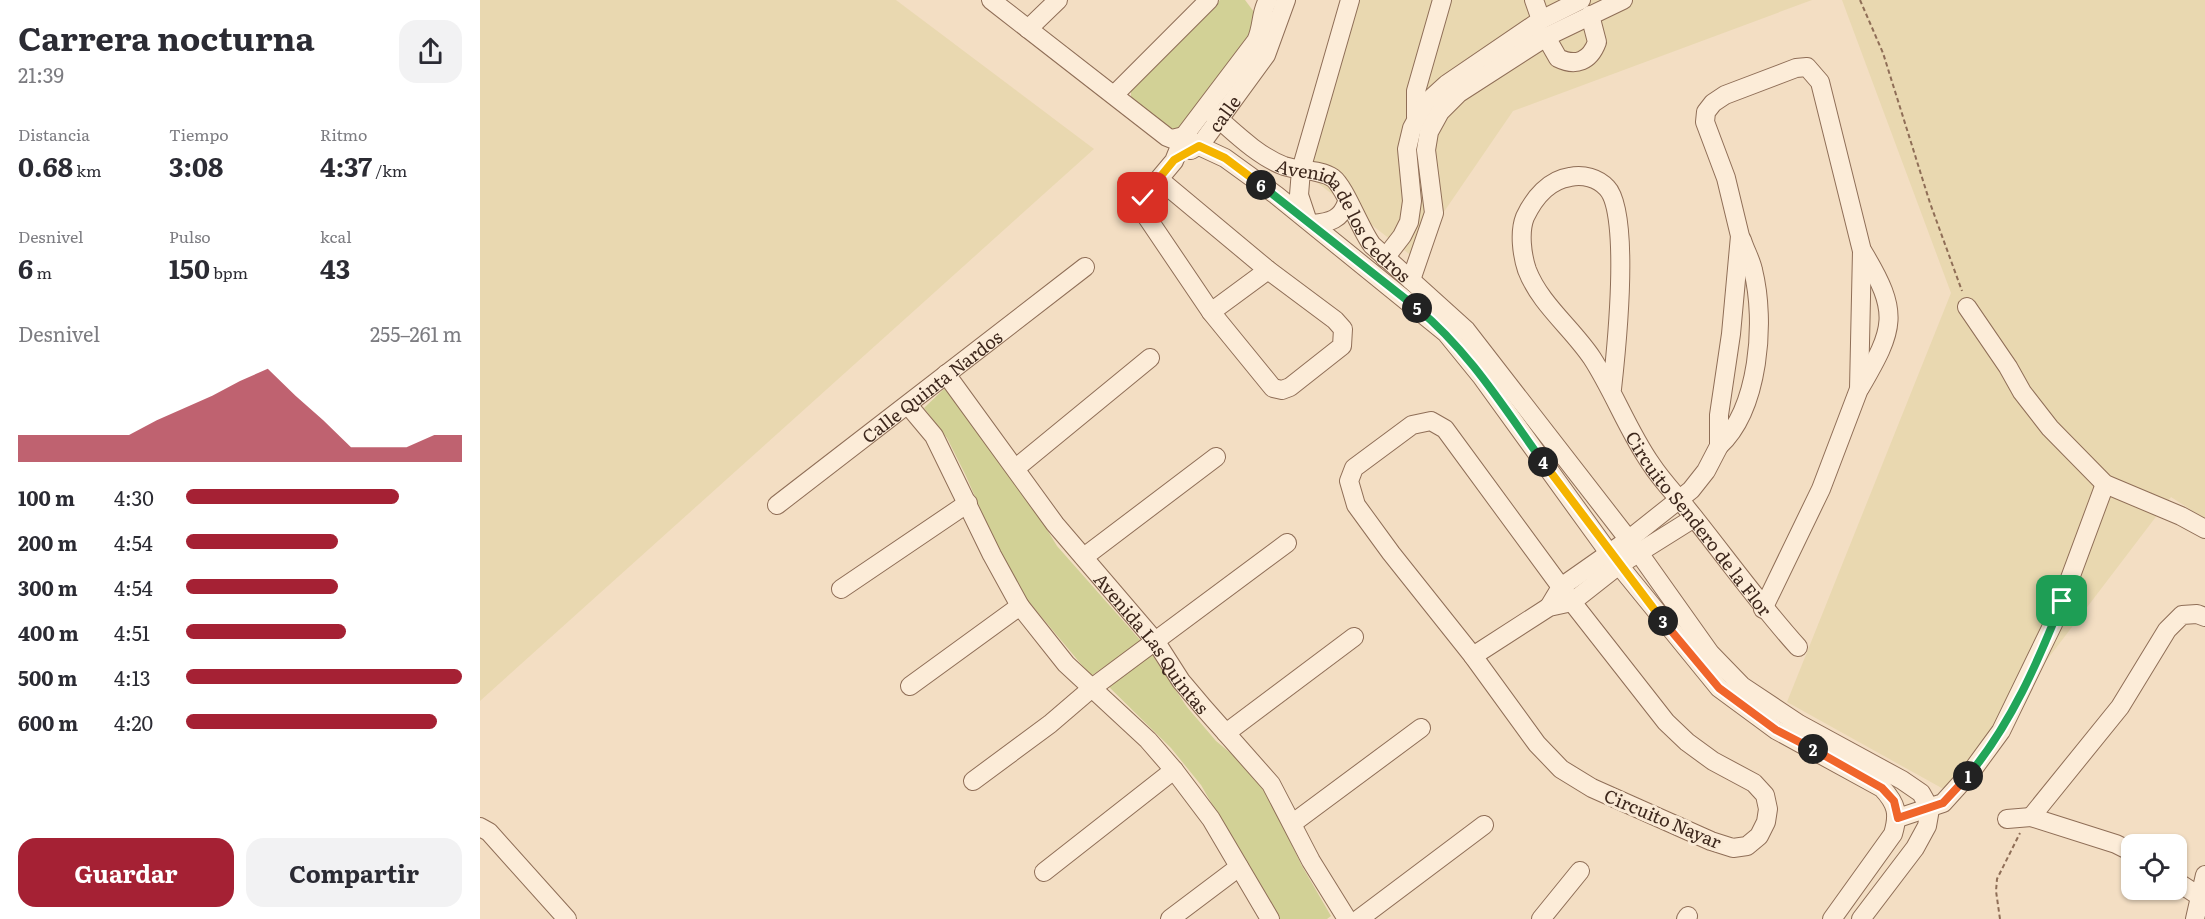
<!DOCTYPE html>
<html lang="es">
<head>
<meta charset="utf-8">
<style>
	:root { --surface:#fff; --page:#f2f2f3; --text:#2b2b33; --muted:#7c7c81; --accent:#a52134 }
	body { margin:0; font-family:Literata,serif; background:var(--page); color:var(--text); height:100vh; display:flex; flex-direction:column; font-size:22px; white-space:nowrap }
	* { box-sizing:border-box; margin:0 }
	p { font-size:20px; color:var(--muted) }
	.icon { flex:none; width:33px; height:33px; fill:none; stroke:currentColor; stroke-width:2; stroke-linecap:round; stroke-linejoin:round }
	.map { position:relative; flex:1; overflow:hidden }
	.side { display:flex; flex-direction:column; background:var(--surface); width:480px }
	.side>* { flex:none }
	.buttons { position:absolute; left:1641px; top:834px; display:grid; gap:12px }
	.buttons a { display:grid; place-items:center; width:66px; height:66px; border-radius:12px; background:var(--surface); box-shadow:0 2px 4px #0004; font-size:30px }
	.pin { position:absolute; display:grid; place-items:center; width:51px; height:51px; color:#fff; margin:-26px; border-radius:12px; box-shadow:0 3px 9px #0006 }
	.km { position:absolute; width:30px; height:30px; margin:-15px; border-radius:50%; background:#222; color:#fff; font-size:16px; line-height:30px; text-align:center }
	.round { display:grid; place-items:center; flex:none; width:63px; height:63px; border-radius:18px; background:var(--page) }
	.head { display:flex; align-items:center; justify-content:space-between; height:102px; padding:0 18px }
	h1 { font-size:33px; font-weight:700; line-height:45px }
	.stats { display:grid; grid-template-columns:repeat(3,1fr); gap:9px; height:102px; padding:6px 18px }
	.stats div { display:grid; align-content:center }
	.stats b { font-size:26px; font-weight:700 }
	.stats small { font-size:16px; font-weight:400 }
	.stats p { font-size:16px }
	.chart { height:168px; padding:12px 18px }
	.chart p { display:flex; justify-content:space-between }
	.chart svg { width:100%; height:108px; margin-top:6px; fill:var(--accent); opacity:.7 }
	.button { display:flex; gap:12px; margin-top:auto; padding:12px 18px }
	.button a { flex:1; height:69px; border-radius:18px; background:var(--accent); color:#fff; font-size:24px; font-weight:700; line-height:69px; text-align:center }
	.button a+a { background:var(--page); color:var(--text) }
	ul { padding:0 18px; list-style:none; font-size:20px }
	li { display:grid; grid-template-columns:96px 72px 1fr; align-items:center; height:45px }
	li i { height:15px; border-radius:8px; background:var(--accent) }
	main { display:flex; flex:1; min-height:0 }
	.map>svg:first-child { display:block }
	.farmland { fill:#e9d8b0 }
	.green { fill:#d2d196 }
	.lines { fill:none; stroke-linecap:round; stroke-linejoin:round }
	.minor-casing { stroke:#8f6e57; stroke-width:20 }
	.path { stroke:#8f6e57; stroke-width:2; stroke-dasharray:4.5 3; stroke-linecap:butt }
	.minor { stroke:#fcecd8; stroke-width:18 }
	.split-1-casing { stroke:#fff; stroke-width:12 }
	.split-2-casing { stroke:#fff; stroke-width:12 }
	.split-3-casing { stroke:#fff; stroke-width:12 }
	.split-4-casing { stroke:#fff; stroke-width:12 }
	.split-5-casing { stroke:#fff; stroke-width:12 }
	.split-6-casing { stroke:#fff; stroke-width:12 }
	.split-7-casing { stroke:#fff; stroke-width:12 }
	.split-1 { stroke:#22a559; stroke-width:8 }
	.split-2 { stroke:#f0652b; stroke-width:8 }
	.split-3 { stroke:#f0652b; stroke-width:8 }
	.split-4 { stroke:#f5b400; stroke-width:8 }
	.split-5 { stroke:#22a559; stroke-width:8 }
	.split-6 { stroke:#22a559; stroke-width:8 }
	.split-7 { stroke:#f5b400; stroke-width:8 }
	.labels { text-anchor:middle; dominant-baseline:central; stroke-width:6; stroke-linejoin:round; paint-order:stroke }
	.street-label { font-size:18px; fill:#3e281d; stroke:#f9e9d4 }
</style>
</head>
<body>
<main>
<section class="side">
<div class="head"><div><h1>Carrera nocturna</h1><p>21:39</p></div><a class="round"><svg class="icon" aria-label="share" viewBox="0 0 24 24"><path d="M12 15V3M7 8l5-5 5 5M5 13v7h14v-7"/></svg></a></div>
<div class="stats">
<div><p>Distancia</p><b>0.68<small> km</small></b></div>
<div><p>Tiempo</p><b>3:08</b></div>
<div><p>Ritmo</p><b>4:37<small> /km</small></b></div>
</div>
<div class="stats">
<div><p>Desnivel</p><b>6<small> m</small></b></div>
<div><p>Pulso</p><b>150<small> bpm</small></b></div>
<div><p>kcal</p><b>43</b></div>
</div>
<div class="chart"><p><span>Desnivel</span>255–261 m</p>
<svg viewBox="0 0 160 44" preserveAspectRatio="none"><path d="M0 44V33L10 33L20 33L30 33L40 33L50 27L60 22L70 17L80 11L90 6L100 17L110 27L120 38L130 38L140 38L150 33L160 33V44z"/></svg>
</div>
<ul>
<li><b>100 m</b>4:30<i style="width:77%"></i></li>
<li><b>200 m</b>4:54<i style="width:55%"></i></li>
<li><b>300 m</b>4:54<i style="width:55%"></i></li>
<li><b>400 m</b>4:51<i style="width:58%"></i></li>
<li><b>500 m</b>4:13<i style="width:100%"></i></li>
<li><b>600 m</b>4:20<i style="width:91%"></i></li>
</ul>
<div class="button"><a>Guardar</a><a>Compartir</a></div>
</section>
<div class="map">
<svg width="1725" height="919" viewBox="0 0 1725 919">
	<rect width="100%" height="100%" fill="#f3dec3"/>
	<g class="farmland">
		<path d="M 0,0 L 416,0 L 614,149 L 0,701 Z"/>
		<path d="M 867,0 L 1332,0 L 1033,111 L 933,257 L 821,170 Z"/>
		<path d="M 1362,0 L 1725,0 L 1725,519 L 1691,497 L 1467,791 L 1307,702 L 1471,293 Z"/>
	</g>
	<g class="green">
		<path d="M 740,0 L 765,0 L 780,20 L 704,128 L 690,130 L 655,102 L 651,97 L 651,88 Z"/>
		<path d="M 465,388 L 549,500 L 577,546 L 661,641 L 611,676 L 549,602 L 527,570 L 486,476 L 467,438 L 444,408 Z"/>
		<path d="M 671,653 L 707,707 L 736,741 L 771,770 L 793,806 L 822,866 L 851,916 L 847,919 L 798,919 L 721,785 L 691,748 L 625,683 Z"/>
	</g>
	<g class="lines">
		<g class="minor-casing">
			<g id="minor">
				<path d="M 511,0 L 687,137 L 692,139 L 704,136 L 717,145 L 745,158 L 796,195 L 966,333 L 1001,376 L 1129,553 L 1239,688 L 1296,730 L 1402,788 C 1417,804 1419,814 1413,834 L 1352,919"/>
				<path d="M 1054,0 L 1061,20"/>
				<path d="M 548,29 L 578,0"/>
				<path d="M 1066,37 L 1078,58 C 1096,67 1110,61 1117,42 L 1110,15"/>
				<path d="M 634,95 L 729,0"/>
				<path id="s1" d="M 726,108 C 749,127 775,155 804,166 C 819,171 840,169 853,178 C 865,187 880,229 892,245 L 986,330 L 1159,553 L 1230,653 L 1262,686 L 1319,724 L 1422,780 L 1441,793 L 1450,809 L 1447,826 L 1435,848 L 1381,919"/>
				<path d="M 936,117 L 936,91 L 962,0"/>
				<path id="s2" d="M 711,150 L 721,144 L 786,55 L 806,0"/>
				<path d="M 680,180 L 788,270 L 855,320 L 863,329 L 862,346 L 810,387 L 802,390 L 793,388 L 731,312 L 662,210 L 663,198 L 694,161 L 704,136 L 776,41 C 783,27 780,13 788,0"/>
				<path d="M 827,219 L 819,195 L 821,170 L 870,0"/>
				<path d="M 833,224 C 850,222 861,220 867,202"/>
				<path d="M 905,258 L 922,236 L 929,222 L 932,201 L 927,149 L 932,128 L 945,104 L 967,84 L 1061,20 L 1101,0"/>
				<path d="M 931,280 L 954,213 L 946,150 L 949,132 L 960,112 L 979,93 L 1066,37 L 1143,0"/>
				<path d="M 1487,307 L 1528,367 L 1542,392 L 1570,428 L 1625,484 L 1701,516 L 1725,529"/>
				<path d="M 731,312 L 788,270"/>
				<path id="s3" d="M 466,374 L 575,524 L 676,642 L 701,681 L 723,707 L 791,784 L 831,861 L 867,919"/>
				<path d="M 1380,388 C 1415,328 1420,313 1383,252"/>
				<path id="s4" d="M 1132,389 C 1136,353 1151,213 1127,188 C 1118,178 1103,174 1090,177 C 1069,180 1054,198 1045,217 C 1039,232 1042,255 1047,270 C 1060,304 1092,328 1112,358 C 1134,392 1148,431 1171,464 C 1182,481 1196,495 1208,510 C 1245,556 1279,604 1318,647"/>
				<path d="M 428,405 L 454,436 L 512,555 L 540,606 L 586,664 L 668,740 L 694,770 L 731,819 L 790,919"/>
				<path d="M 951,421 L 965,429 L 1092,602 L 1186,722 L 1207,742 L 1233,761 L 1274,783 L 1285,795 L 1288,809 L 1286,822 L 1279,836 L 1267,846 L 1253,848 L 1231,841 L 1112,788 L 1081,769 L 1057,744 L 993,656 L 911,553 L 876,505 L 869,481 L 874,468 L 932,425 Z"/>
				<path d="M 1239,446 C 1279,409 1286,322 1273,270 C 1271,260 1265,250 1262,240"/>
				<path d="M 536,468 L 670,358"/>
				<path id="s5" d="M 297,505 L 605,267"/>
				<path d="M 604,557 L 736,457"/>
				<path d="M 361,589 L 488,503"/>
				<path d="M 1069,607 L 1081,587 L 1148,540 L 1211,490 L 1226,471 L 1239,446 L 1239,415 L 1251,334 L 1260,236 L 1246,178 L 1225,122 L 1226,112 L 1233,103 L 1245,95 L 1316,68 L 1327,67 L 1340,82 L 1382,251 L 1379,389 L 1341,489 L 1283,609"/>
				<path d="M 993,656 L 1069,607 L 1092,602 L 1139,565 L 1214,518"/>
				<path d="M 430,686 L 540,606"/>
				<path d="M 746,733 L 874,637"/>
				<path d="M 493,781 L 570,724 L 612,688 L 807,543"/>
				<path d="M 1418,818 L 1463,803 L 1491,772 L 1521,731 L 1573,624 L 1625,484"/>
				<path d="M 1527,819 L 1551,817"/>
				<path d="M 813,823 L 941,728"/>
				<path d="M 0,827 L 9,832 L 87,919"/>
				<path d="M 1652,852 L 1636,844 L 1551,817 L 1640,707 L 1687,630 L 1702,615 L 1717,614 L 1725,617"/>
				<path d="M 564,872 L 694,770"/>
				<path d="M 1696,881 L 1725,900"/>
				<path d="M 690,919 L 759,867"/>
				<path d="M 879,919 L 1004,825"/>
				<path d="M 1061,919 L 1100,871"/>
				<path d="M 1206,919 L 1208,916"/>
				<path d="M 1715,919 L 1725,875"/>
			</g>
		</g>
		<g class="path">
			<path d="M 1380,0 L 1403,53 L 1450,203 L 1482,291"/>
			<path d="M 1520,919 L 1516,891 L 1517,879 L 1540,833"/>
		</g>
		<use href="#minor" class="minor"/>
	</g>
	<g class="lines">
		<g class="split-1-casing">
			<path id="split-1" d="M 1488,776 C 1531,724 1558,662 1582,601"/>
		</g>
		<g class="split-2-casing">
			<path id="split-2" d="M 1333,749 L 1402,788 L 1414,801 L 1418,818 L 1463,803 L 1488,776"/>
		</g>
		<g class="split-3-casing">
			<path id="split-3" d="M 1183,621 L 1239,688 L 1296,730 L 1333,749"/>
		</g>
		<g class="split-4-casing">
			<path id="split-4" d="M 1063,462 L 1183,621"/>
		</g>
		<g class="split-5-casing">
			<path id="split-5" d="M 937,308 C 989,351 1024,408 1063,462"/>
		</g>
		<g class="split-6-casing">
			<path id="split-6" d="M 781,185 L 937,308"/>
		</g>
		<g class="split-7-casing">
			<path id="split-7" d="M 663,198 L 694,160 L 719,146 L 745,158 L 781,185"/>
		</g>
		<use href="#split-1" class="split-1"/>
		<use href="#split-2" class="split-2"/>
		<use href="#split-3" class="split-3"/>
		<use href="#split-4" class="split-4"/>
		<use href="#split-5" class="split-5"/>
		<use href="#split-6" class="split-6"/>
		<use href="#split-7" class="split-7"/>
	</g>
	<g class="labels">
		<g class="street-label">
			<text stroke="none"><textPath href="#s2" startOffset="50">calle</textPath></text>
			<text stroke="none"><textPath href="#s1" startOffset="183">Avenida de los Cedros</textPath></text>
			<text stroke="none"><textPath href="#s5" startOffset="195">Calle Quinta Nardos</textPath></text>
			<text stroke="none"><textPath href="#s4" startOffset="668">Circuito Sendero de la Flor</textPath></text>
			<text stroke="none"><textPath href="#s3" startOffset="339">Avenida Las Quintas</textPath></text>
			<text transform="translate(1183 818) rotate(23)">Circuito Nayar</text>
		</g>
	</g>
</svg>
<div class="buttons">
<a><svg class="icon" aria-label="locate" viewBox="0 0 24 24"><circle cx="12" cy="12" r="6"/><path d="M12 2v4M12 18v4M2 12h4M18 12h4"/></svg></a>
</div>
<div class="pin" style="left:1582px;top:601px;background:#1e9e55"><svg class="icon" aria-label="arrive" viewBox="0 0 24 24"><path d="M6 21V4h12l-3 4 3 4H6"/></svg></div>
<div class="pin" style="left:663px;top:198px;background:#d93025"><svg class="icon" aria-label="check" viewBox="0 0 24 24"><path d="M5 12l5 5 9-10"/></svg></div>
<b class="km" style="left:1488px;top:776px">1</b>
<b class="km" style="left:1333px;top:749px">2</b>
<b class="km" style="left:1183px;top:621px">3</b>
<b class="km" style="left:1063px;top:462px">4</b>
<b class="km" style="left:937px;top:308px">5</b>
<b class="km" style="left:781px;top:185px">6</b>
</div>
</main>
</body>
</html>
